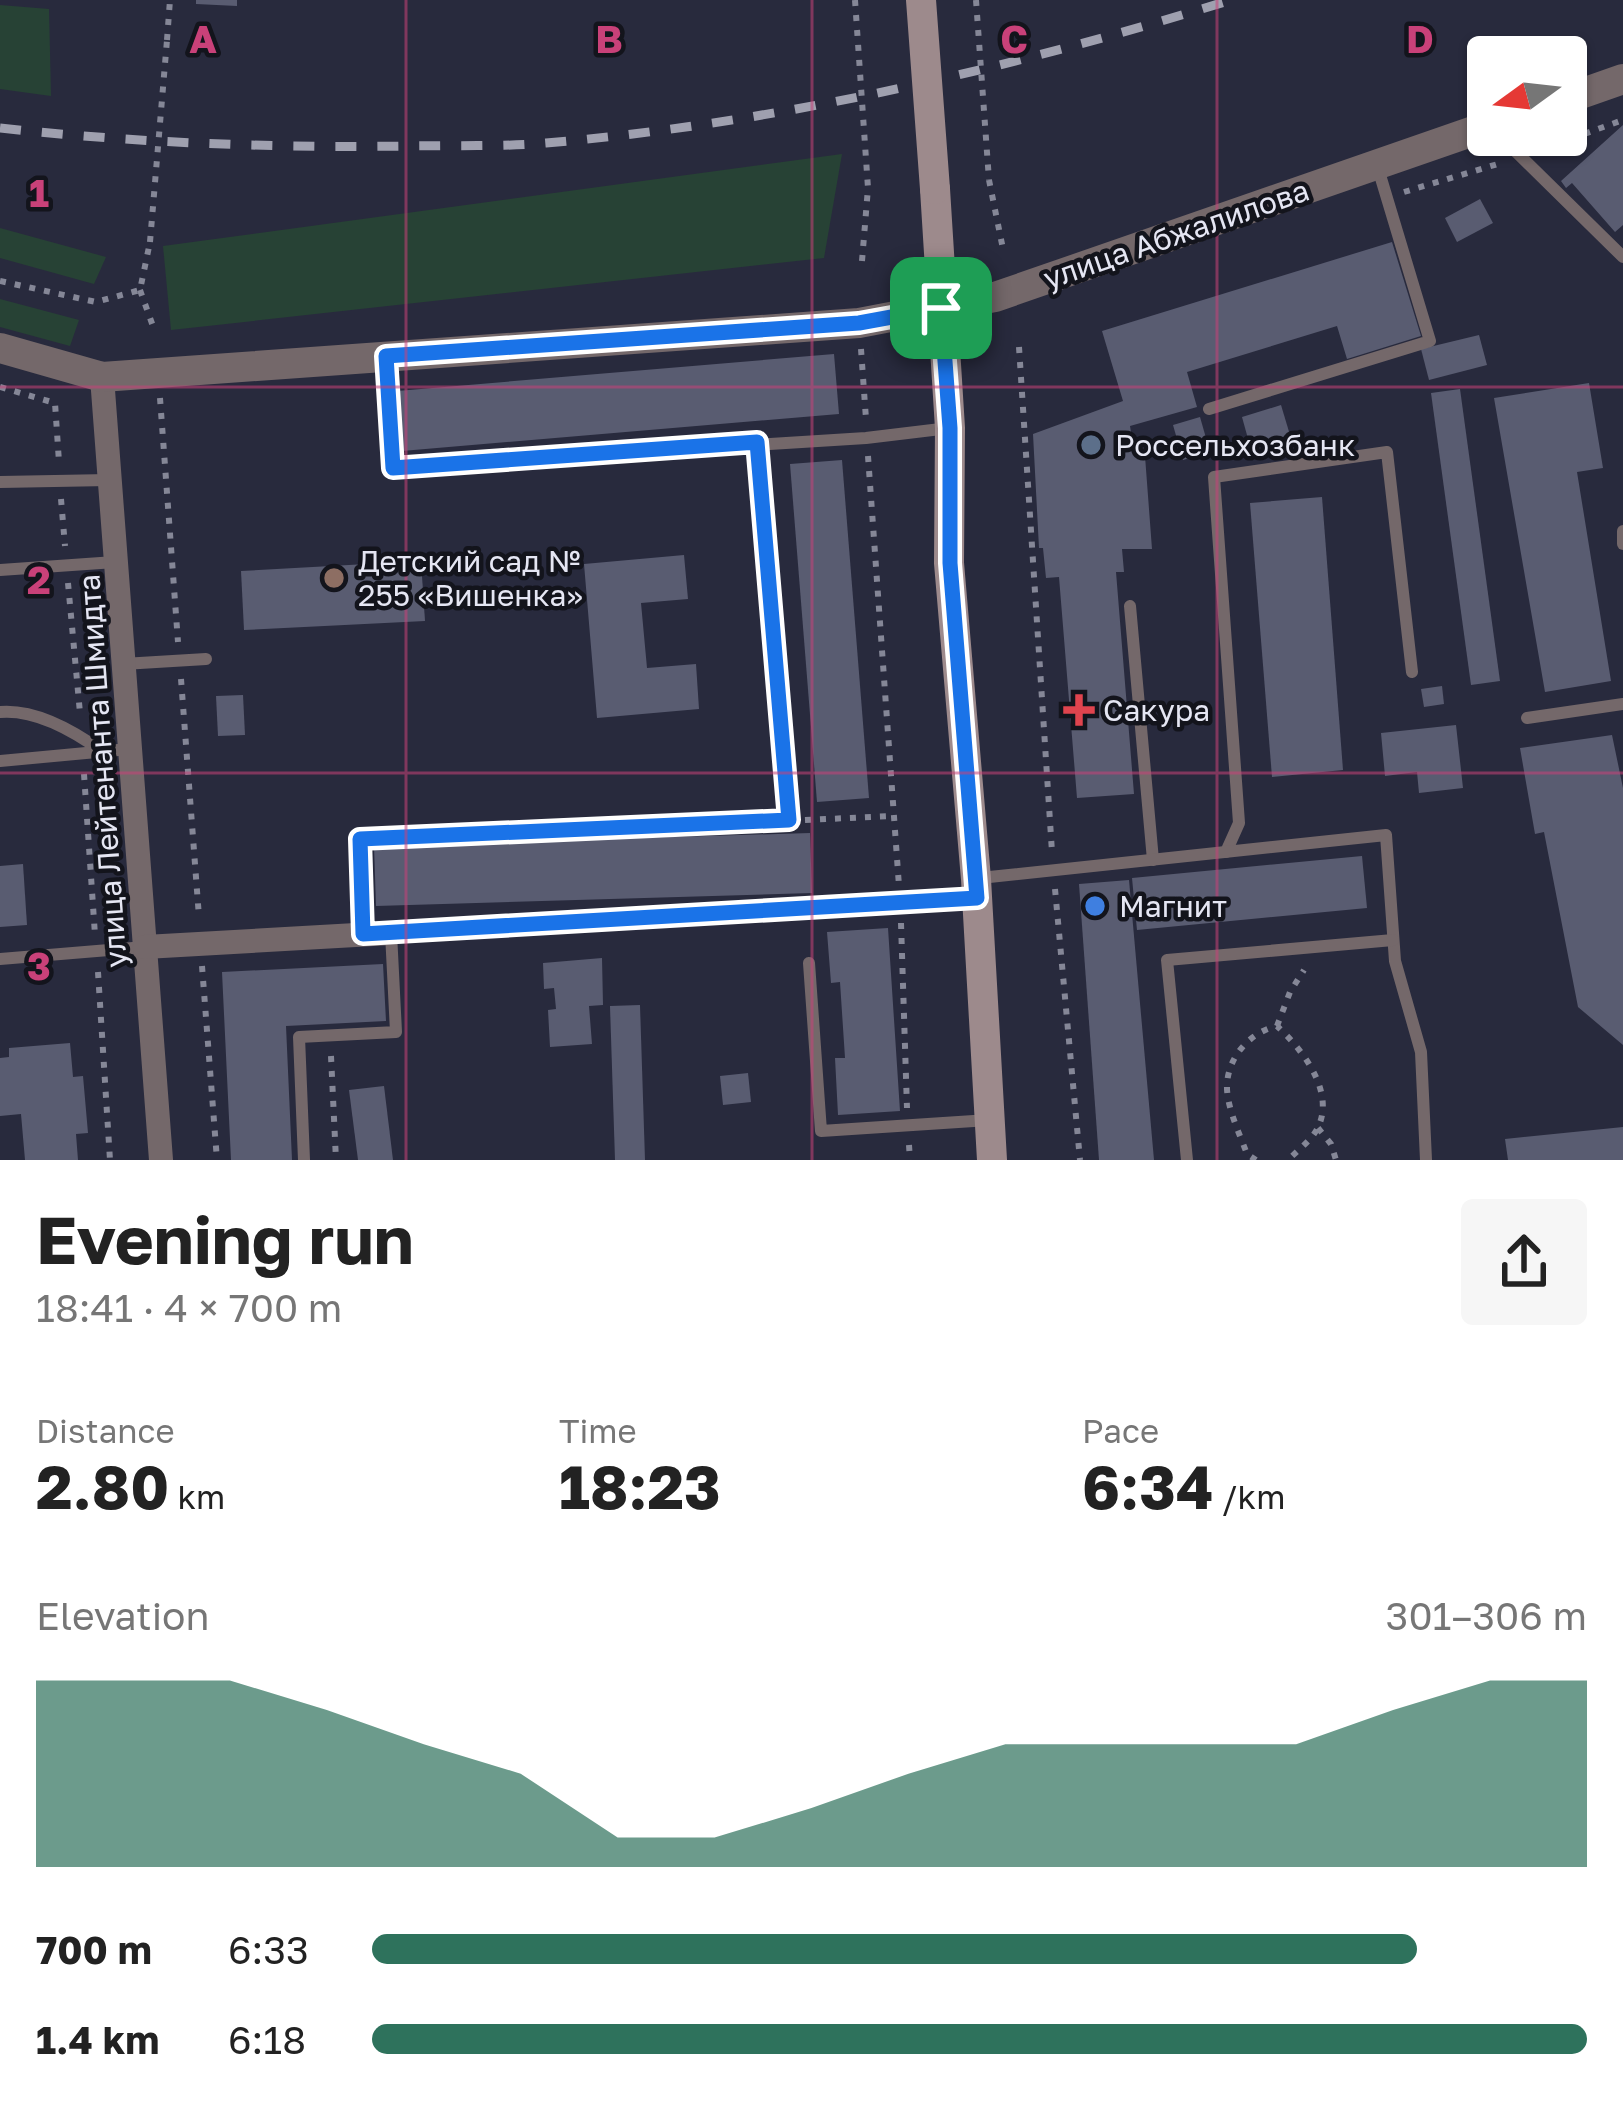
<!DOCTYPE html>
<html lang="en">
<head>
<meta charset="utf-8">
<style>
	:root { --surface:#fff; --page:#f6f6f6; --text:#222; --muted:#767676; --accent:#2e725c }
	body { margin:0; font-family:"Golos Text",sans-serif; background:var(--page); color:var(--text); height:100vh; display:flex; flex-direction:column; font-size:45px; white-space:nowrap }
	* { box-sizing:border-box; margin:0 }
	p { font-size:39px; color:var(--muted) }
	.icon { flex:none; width:66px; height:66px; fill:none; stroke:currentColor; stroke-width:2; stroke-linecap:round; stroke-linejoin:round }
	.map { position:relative; height:1160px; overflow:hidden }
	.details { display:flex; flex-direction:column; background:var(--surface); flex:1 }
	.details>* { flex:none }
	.needle { width:78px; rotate:255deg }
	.tools { position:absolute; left:1467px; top:36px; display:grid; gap:24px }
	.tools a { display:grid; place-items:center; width:120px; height:120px; border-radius:12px; background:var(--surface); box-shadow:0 3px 9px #0004; font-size:60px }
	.pin { position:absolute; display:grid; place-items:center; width:102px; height:102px; color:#fff; margin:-51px; border-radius:24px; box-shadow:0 6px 18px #0006 }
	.round { display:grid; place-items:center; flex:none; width:126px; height:126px; border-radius:12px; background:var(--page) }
	.summary { display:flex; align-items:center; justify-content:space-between; height:204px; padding:0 36px }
	h1 { font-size:66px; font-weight:700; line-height:90px }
	.figures { display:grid; grid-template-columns:repeat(3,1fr); gap:18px; height:204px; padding:12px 36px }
	.figures div { display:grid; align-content:center }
	.figures b { font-size:60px; font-weight:700 }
	.figures small { font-size:33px; font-weight:400 }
	.figures p { font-size:33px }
	.chart { height:336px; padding:24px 36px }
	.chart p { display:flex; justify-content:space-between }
	.chart svg { width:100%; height:216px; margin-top:12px; fill:var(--accent); opacity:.7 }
	ul { padding:0 36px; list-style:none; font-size:39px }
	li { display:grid; grid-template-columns:192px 144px 1fr; align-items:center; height:90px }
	li i { height:30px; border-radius:15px; background:var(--accent) }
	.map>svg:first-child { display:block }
	.green { fill:#274235 }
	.building { fill:#595c71 }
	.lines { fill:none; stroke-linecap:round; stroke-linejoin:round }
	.path { stroke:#858797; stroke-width:6; stroke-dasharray:6 9; stroke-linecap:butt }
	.service { stroke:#74686a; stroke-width:12 }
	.minor { stroke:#74686a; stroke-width:24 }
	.tertiary { stroke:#74686a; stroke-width:30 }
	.secondary { stroke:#9d8a8c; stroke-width:30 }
	.rail { stroke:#9fa0af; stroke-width:9; stroke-dasharray:21 21; stroke-linecap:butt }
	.path-bridge { stroke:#858797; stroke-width:6; stroke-dasharray:6 9; stroke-linecap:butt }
	.secondary-bridge { stroke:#9d8a8c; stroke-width:30 }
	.route-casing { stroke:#fff; stroke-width:24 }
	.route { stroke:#1a73e8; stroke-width:15 }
	.grid { fill:none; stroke:#c94179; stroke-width:3; stroke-opacity:0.55 }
	.service-dot { fill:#5c6f8a; stroke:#13141c; stroke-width:4.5 }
	.education-dot { fill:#8d6e63; stroke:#13141c; stroke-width:4.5 }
	.health-dot { fill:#e0444e; stroke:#13141c; stroke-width:4.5 }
	.shop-dot { fill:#3f7fe0; stroke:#13141c; stroke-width:4.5 }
	.labels { text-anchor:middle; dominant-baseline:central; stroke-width:9; stroke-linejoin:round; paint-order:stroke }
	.street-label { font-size:30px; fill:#e5e6f3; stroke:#13141c }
	.poi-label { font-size:30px; fill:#e5e6f3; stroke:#13141c; text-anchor:start }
	.grid-label { font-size:39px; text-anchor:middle; font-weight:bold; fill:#c94179; stroke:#13141c; stroke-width:9; stroke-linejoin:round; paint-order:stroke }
</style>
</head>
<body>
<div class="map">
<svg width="1623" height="1160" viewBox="0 0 1623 1160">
	<rect width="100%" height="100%" fill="#282a3d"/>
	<g class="green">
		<path d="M 0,5 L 49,9 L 51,96 L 0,89 Z"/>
		<path d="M 842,154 L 824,258 L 171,330 L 163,246 Z"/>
		<path d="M 0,228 L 106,257 L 94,284 L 0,258 Z"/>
		<path d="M 0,299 L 79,320 L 70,346 L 0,327 Z"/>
	</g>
	<g class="building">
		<path d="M 196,0 L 237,0 L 237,6 L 196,4 Z"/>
		<path d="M 1623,125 L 1623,225 L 1615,232 L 1572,183 L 1566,188 L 1561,181 Z"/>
		<path d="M 1480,199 L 1493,223 L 1457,242 L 1445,218 Z"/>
		<path d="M 1392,242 L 1421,336 L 1347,359 L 1337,326 L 1187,372 L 1197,407 L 1130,426 L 1135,457 L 1145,456 L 1152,549 L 1122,549 L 1124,572 L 1116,572 L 1134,794 L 1077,798 L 1059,577 L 1046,578 L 1043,548 L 1039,548 L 1033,434 L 1123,401 L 1102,331 Z"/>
		<path d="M 1479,335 L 1487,365 L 1429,380 L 1421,349 Z"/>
		<path d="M 834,354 L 839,414 L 402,451 L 397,391 Z"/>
		<path d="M 1589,383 L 1603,468 L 1577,472 L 1611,681 L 1545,692 L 1494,398 Z"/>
		<path d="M 1460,389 L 1500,681 L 1471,685 L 1431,393 Z"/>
		<path d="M 1281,405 L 1290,435 L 1250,446 L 1242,417 Z"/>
		<path d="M 1200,417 L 1210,452 L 1183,460 L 1173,425 Z"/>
		<path d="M 842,460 L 869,798 L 817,802 L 790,464 Z"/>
		<path d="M 1322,497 L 1343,770 L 1272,777 L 1250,503 Z"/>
		<path d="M 684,555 L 688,599 L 641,603 L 647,668 L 696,664 L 699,709 L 597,718 L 584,564 Z"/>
		<path d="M 421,561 L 425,621 L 244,630 L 241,571 Z"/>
		<path d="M 1442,686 L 1444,704 L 1424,707 L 1421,689 Z"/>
		<path d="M 243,695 L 245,735 L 218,736 L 216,696 Z"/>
		<path d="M 1456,725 L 1463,788 L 1419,793 L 1417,772 L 1385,776 L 1381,733 Z"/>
		<path d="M 1612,735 L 1623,788 L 1623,1045 L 1578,1007 L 1544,832 L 1535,834 L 1520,748 Z"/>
		<path d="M 810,833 L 812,893 L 376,906 L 374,846 Z"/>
		<path d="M 1362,856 L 1367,908 L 1137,930 L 1132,878 Z"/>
		<path d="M 23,864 L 27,925 L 0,927 L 0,866 Z"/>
		<path d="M 1129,880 L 1154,1160 L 1099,1160 L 1079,884 Z"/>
		<path d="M 888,928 L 900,1111 L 838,1115 L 835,1058 L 845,1058 L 840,982 L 831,983 L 827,932 Z"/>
		<path d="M 602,958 L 603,1005 L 589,1006 L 592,1044 L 550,1047 L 548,1010 L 556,1009 L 554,988 L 544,989 L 543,963 Z"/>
		<path d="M 383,964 L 386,1021 L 286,1026 L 292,1160 L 231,1160 L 222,972 Z"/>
		<path d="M 640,1005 L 645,1160 L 615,1160 L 610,1006 Z"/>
		<path d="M 70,1043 L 73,1077 L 83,1076 L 88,1133 L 76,1134 L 78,1160 L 25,1160 L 21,1114 L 0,1116 L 0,1058 L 9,1057 L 9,1048 Z"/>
		<path d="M 748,1073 L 751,1102 L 723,1105 L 720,1076 Z"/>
		<path d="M 384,1086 L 393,1160 L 358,1160 L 349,1090 Z"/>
		<path d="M 1623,1127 L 1623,1160 L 1508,1160 L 1505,1139 Z"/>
	</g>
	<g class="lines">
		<g class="path">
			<path d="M 167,40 L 170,0"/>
			<path d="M 1542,149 L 1623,120"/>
			<path d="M 989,180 L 1003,249"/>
			<path d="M 1404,192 L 1501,163"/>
			<path d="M 862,261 L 868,188"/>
			<path d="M 0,281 L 96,302 L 140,290 L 150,242"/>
			<path d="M 140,290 L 154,329"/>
			<path d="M 1019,347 L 1052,852"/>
			<path d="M 861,349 L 866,419"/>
			<path d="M 0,387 L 55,403 L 59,462"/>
			<path d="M 160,398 L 178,642"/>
			<path d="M 868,456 L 899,886"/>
			<path d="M 61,499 L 65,546"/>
			<path d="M 68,583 L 80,713"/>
			<path d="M 181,679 L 199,917"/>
			<path d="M 84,774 L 95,935"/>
			<path d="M 805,820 L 893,816"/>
			<path d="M 1055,889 L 1080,1160"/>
			<path d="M 901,923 L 907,1108"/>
			<path d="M 202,966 L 217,1160"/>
			<path d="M 98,972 L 110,1160"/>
			<path d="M 1277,1026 L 1290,992 L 1304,970"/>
			<path d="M 331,1056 L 336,1160"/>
			<path d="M 1318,1128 L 1331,1144 L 1336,1160"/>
			<path d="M 909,1145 L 910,1160"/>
			<path d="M 1256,1160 L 1247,1154 C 1240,1135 1228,1110 1227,1089 C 1226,1058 1250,1032 1277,1026 C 1302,1049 1338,1094 1316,1131 C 1310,1141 1297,1151 1288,1160"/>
		</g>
		<g class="service">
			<path d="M 1499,135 L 1623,257"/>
			<path d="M 386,356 L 393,468 L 866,438 L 949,428"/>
			<path d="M 1209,409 L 1430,341 L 1377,165"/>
			<path d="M 0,482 L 109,480"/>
			<path d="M 1623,531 L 1623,544"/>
			<path d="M 0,570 L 115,562"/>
			<path d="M 1130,606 L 1153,860"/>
			<path d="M 123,664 L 206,659"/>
			<path d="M 0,712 C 35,709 74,731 103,752"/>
			<path d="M 1527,718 L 1623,704"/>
			<path d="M 0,761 L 129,749"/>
			<path d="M 1226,852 L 1239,823 L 1214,477 L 1387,452 L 1412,672"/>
			<path d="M 980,878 L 1386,835 L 1395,961 L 1421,1052 L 1426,1160"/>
			<path d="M 363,934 L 360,839 L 789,821 L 757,442"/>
			<path d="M 0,959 L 145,947"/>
			<path d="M 809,963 L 821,1131 L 989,1120"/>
			<path d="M 304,1160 L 299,1037 L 396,1032 L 391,933 L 975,898"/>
			<path d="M 1187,1160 L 1167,960 L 1393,940"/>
		</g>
		<g class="minor">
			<path d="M 102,377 L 161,1160"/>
			<path d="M 145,947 L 391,933"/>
		</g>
		<g class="tertiary">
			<path d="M 1566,99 L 1623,79"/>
			<path d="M 0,348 L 102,377 L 859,323 L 995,297 L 1488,126"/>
		</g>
		<path class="secondary" d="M 935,189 L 950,428 L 949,563 L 976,879 L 992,1160"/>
		<path class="rail" d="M 0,128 C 136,143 273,148 409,146 C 454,145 501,147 546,143 C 778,123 1009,69 1231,0"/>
		<g class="path-bridge">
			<path d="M 855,0 L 868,188"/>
			<path d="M 976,0 L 989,180"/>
			<path d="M 150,242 L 167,40"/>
		</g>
		<path class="secondary-bridge" d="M 921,0 L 935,189"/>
	</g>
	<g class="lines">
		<g class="route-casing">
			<path id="route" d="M 941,308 L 950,428 L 950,563 L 977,898 L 363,934 L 360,839 L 789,820 L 757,442 L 393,468 L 386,356 L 859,323 Z"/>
		</g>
		<use href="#route" class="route"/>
	</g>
	<path class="grid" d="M 406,0 L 406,1160M 812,0 L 812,1160M 1217,0 L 1217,1160M 0,387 L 1623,387M 0,773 L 1623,773"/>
	<circle class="service-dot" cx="1091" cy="445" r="12"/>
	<circle class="education-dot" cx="334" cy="578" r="12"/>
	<path class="health-dot" d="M1073 692h12v12h12v12h-12v12h-12v-12h-12v-12h12z"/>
	<circle class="shop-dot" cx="1095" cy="906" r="12"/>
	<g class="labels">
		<g class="street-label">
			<text transform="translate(1176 234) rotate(-19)">улица Абжалилова</text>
			<text transform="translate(102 771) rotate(-94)">улица Лейтенанта Шмидта</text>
		</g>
		<g class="poi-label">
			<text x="1115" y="445">Россельхозбанк</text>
			<text x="358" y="561">Детский сад №<tspan x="358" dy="34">255 «Вишенка»</tspan></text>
			<text x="1103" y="710">Сакура</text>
			<text x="1119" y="906">Магнит</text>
		</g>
	</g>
	<g class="grid-label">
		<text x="203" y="53">A</text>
		<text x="609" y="53">B</text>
		<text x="1014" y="53">C</text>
		<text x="1420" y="53">D</text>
		<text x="39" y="207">1</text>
		<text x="39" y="594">2</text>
		<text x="39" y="980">3</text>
	</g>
</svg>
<div class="tools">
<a><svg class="needle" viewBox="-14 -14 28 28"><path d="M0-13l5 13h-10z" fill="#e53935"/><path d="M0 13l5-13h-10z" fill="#767676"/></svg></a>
</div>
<div class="pin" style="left:941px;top:308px;background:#1e9e55"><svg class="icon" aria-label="arrive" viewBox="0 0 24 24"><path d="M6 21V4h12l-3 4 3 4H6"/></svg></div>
</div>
<section class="details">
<div class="summary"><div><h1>Evening run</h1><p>18:41 · 4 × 700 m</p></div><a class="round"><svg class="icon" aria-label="share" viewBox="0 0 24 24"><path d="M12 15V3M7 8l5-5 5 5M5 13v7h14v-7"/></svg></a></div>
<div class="figures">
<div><p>Distance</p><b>2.80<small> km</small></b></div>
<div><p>Time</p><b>18:23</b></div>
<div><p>Pace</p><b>6:34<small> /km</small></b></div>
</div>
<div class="chart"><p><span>Elevation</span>301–306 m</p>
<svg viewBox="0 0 160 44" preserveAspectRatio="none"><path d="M0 44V6L10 6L20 6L30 12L40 19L50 25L60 38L70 38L80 32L90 25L100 19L110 19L120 19L130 19L140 12L150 6L160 6V44z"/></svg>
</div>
<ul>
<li><b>700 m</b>6:33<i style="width:86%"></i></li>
<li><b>1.4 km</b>6:18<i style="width:100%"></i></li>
</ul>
</section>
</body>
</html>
